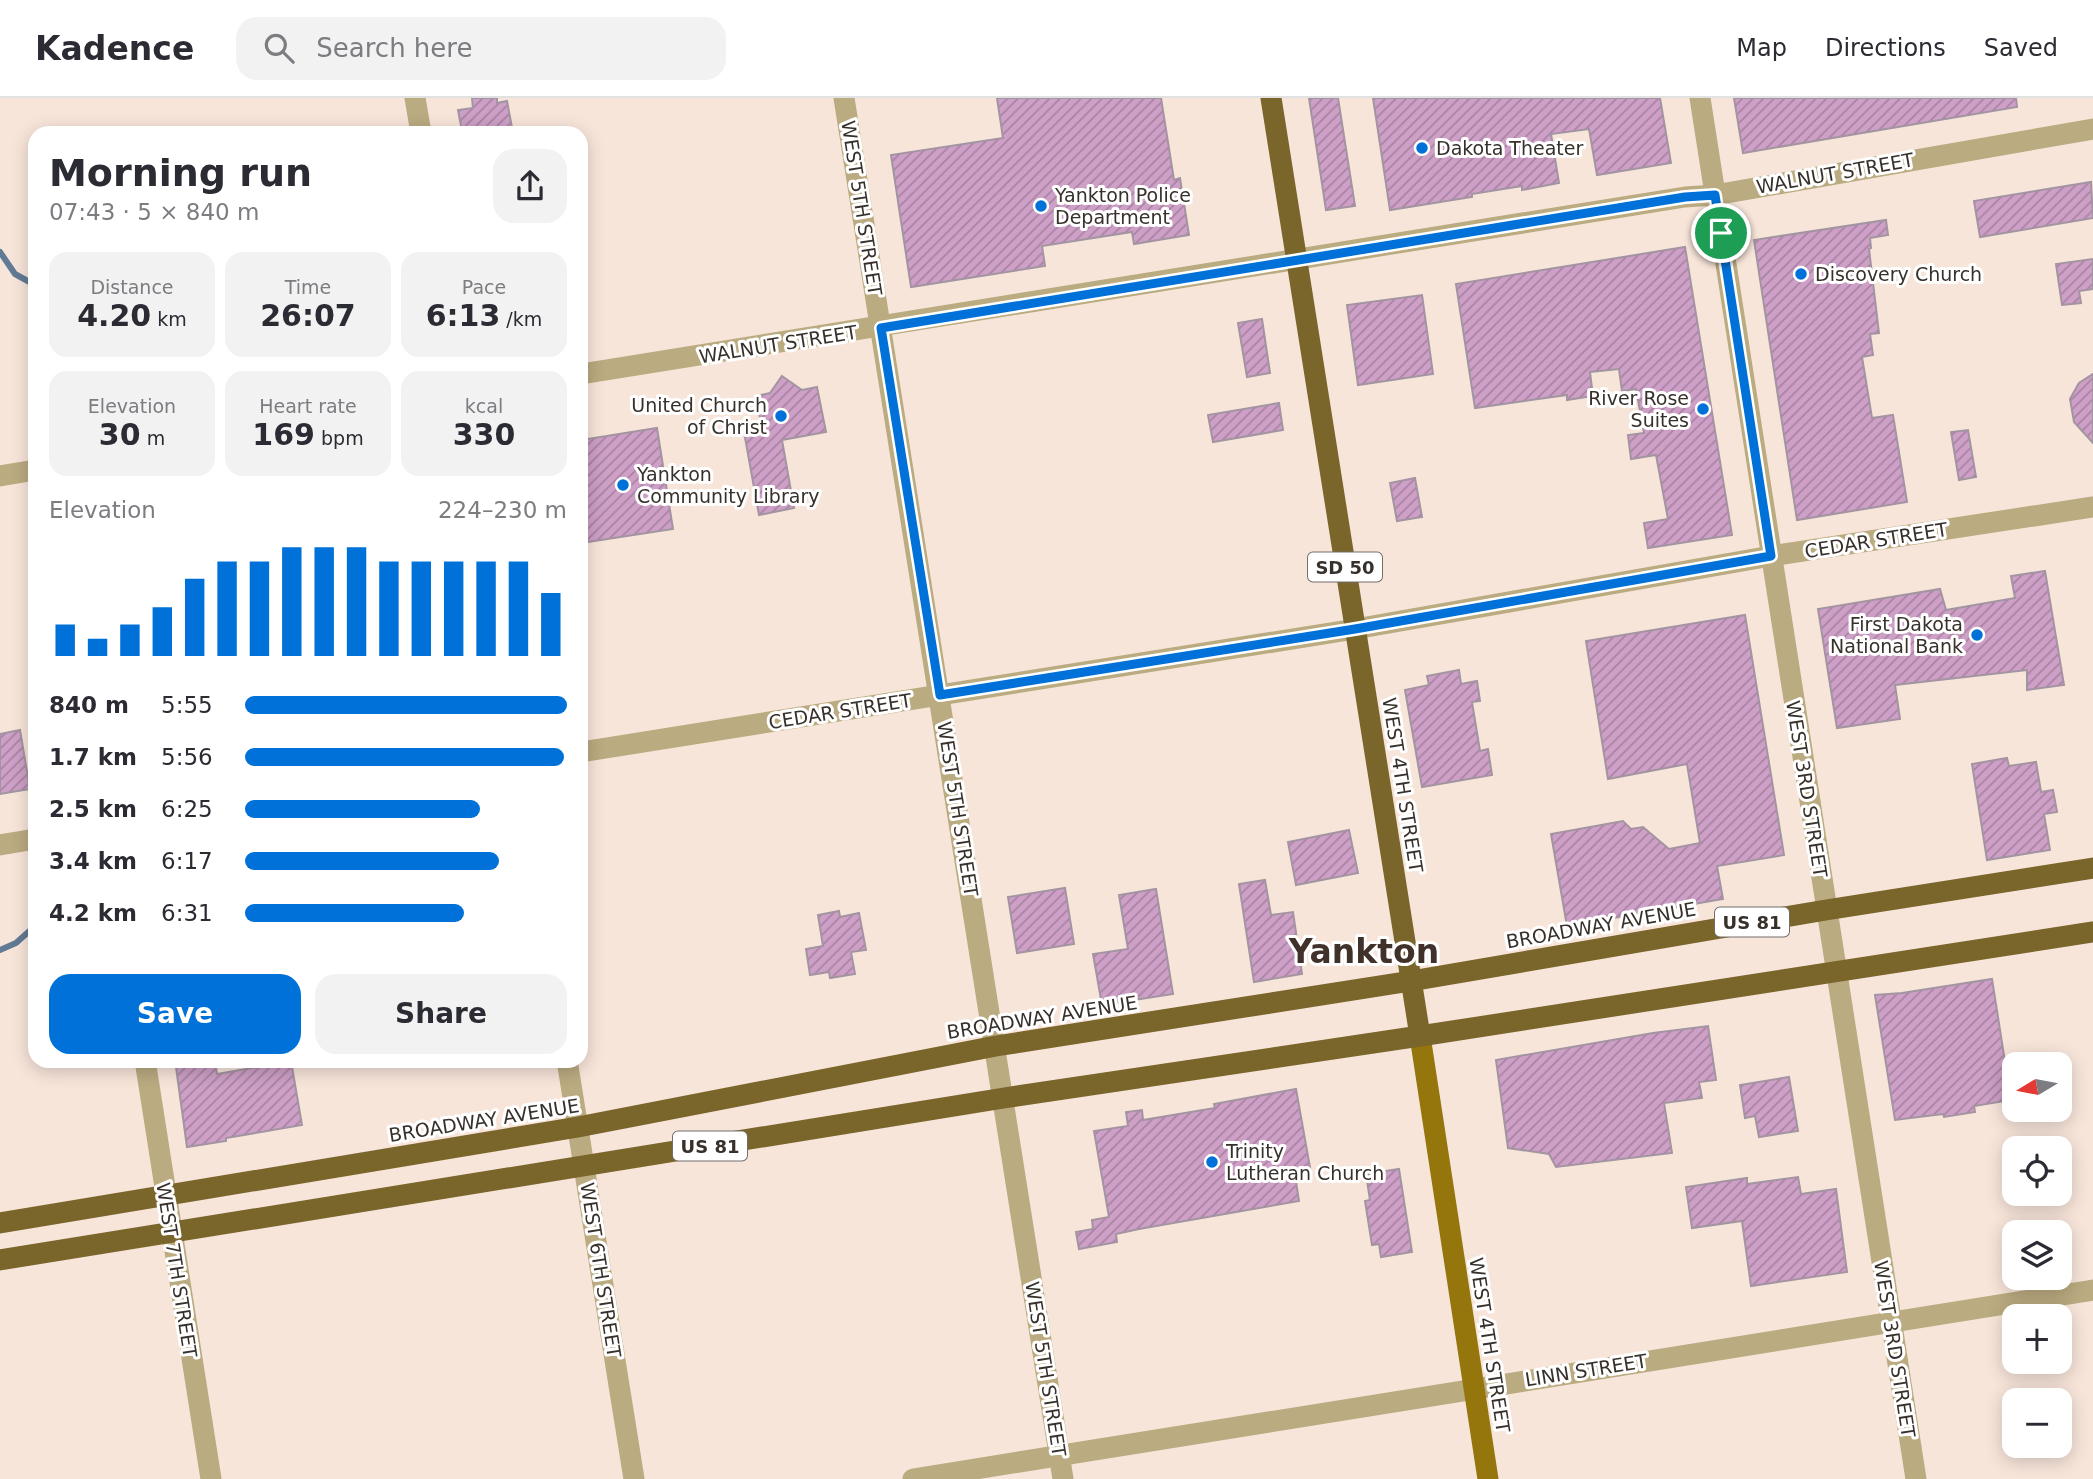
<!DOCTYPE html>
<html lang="en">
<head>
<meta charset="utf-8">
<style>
	:root { --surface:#fff; --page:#f2f2f3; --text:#2b2b33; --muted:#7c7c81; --line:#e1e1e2; --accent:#0071d8 }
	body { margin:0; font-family:"DejaVu Sans",sans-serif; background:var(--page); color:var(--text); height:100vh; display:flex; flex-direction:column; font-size:26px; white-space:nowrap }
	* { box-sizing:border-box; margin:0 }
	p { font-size:23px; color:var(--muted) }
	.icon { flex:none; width:38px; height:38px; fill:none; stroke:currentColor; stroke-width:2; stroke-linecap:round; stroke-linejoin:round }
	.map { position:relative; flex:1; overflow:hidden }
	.panel { position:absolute; left:28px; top:28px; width:560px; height:942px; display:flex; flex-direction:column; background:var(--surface); border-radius:21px; box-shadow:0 4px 18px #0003 }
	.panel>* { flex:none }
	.needle { width:46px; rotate:260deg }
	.fabs { position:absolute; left:2002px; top:954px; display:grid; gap:14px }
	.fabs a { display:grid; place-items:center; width:70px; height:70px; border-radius:14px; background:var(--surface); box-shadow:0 4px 18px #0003; font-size:35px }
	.pin { position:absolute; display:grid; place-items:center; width:60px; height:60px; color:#fff; margin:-30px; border:4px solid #fff; border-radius:50%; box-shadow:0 2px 7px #0007 }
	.round { display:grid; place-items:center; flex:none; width:74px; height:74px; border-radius:21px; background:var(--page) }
	.head { display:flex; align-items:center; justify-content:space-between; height:119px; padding:0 21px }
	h1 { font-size:38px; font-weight:700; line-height:52px }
	.metrics { display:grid; grid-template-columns:repeat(3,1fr); gap:10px; height:119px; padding:7px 21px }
	.metrics div { display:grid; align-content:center; border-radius:18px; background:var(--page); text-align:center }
	.metrics b { font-size:30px; font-weight:700 }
	.metrics small { font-size:19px; font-weight:400 }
	.metrics p { font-size:19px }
	.chart { height:196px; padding:14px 21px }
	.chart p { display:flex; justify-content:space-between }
	.chart svg { width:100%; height:126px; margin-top:7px; stroke:var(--accent); stroke-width:6 }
	.button { display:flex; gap:14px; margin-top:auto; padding:14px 21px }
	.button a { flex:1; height:80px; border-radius:21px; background:var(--accent); color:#fff; font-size:28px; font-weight:700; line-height:80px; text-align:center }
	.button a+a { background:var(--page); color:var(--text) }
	ul { padding:0 21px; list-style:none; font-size:23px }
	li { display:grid; grid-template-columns:112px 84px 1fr; align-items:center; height:52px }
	li i { height:18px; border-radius:9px; background:var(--accent) }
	header { display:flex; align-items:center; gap:42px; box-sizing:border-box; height:98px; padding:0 35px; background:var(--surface); border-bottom:2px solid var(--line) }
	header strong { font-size:33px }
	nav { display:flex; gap:38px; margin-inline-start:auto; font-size:24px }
	.search { width:490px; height:63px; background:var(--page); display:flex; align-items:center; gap:18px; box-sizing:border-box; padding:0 24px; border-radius:21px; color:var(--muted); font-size:26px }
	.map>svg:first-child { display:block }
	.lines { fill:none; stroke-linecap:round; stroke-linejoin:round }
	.stream { stroke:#617a95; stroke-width:6 }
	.building { fill:url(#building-hatch); stroke:#a394a1; stroke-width:2 }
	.minor { stroke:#bbab81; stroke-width:21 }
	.major { stroke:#94760d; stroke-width:21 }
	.highway { stroke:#7a652b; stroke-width:21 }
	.route-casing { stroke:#fff; stroke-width:14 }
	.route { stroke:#0071d8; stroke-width:9 }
	.poi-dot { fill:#0071d8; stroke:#fff; stroke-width:2.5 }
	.labels { text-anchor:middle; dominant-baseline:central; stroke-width:6; stroke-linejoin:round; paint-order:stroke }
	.shield { fill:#fff; stroke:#736e6b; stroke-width:2 }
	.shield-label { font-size:18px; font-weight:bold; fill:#37302b }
	.poi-label { font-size:19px; fill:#37302b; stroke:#fff; text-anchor:start }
	.street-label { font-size:19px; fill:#37302b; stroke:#fff }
	.town-label { font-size:33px; font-weight:bold; fill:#40322a; stroke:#fff }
</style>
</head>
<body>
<header>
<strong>Kadence</strong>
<div class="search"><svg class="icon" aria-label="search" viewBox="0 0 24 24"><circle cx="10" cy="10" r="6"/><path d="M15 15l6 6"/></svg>Search here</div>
<nav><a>Map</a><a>Directions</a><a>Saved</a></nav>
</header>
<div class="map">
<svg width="2093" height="1381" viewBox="0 0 2093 1381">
	<defs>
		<pattern id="building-hatch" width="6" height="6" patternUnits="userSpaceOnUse" patternTransform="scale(1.75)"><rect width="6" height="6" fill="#cea0c7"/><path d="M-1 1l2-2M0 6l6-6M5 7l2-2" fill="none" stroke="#a883a2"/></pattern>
	</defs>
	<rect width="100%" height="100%" fill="#f8e5da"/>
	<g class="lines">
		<g class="stream">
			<path d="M 0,154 L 15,176 L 35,187"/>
			<path d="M 0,852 L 16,845 L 35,828"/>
		</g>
	</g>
	<g class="building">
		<path d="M 472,0 L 497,0 L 497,5 L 507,3 L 513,35 L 477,35 L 476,30 L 462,33 L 458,12 L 473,10 Z"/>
		<path d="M 997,0 L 1161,0 L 1174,82 L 1180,80 L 1189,137 L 1134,146 L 1132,134 L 1042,148 L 1045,168 L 911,189 L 891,57 L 1003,40 Z"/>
		<path d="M 1309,0 L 1338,0 L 1355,108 L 1326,112 Z"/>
		<path d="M 1373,0 L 1660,0 L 1671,65 L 1597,77 L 1589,31 L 1551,36 L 1559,85 L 1522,92 L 1522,88 L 1472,96 L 1472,99 L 1390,112 Z"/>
		<path d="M 1734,0 L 2016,0 L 2017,9 L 1743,55 Z"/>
		<path d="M 2091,84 L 2093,120 L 1980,139 L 1974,103 Z"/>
		<path d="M 1886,122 L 1888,137 L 1870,140 L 1871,150 L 1869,151 L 1879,235 L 1870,236 L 1873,257 L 1862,259 L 1872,320 L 1893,317 L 1907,404 L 1797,422 L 1754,142 Z"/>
		<path d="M 1685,149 L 1732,437 L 1648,450 L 1644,425 L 1668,421 L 1656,357 L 1631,361 L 1628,337 L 1644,335 L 1636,291 L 1622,293 L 1619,271 L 1590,274 L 1593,298 L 1567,302 L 1567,297 L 1475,310 L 1456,186 Z"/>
		<path d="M 2093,161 L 2093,191 L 2079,193 L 2081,205 L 2062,207 L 2056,166 Z"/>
		<path d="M 1422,197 L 1433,276 L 1358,287 L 1347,207 Z"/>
		<path d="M 1262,221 L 1270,275 L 1247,279 L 1238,225 Z"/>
		<path d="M 2093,276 L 2093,345 L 2074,324 L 2070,301 L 2079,285 Z"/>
		<path d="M 782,278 L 802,292 L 817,289 L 826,334 L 782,342 L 794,410 L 759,417 L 744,334 L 762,331 L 756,298 L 770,295 Z"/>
		<path d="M 1279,305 L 1283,332 L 1213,344 L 1208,317 Z"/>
		<path d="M 657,330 L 673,431 L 581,445 L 581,342 Z"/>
		<path d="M 1968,332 L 1976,379 L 1959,382 L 1951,334 Z"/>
		<path d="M 1415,380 L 1422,419 L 1397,423 L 1390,385 Z"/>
		<path d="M 2045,473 L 2064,587 L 2027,592 L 2027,572 L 1895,587 L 1900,621 L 1837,630 L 1818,511 L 1940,491 L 1946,512 L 2015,500 L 2011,478 Z"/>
		<path d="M 1745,517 L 1784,757 L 1717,768 L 1723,801 L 1567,828 L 1551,736 L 1623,723 L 1631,731 L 1643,729 L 1669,751 L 1700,745 L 1687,666 L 1608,681 L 1586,543 Z"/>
		<path d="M 1459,572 L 1461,586 L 1477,583 L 1480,603 L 1472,604 L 1480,653 L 1488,651 L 1492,677 L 1422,689 L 1405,592 L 1429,587 L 1427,578 Z"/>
		<path d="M 20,632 L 30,691 L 0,696 L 0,636 Z"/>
		<path d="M 2007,660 L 2009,668 L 2036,664 L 2041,694 L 2053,692 L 2057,714 L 2044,716 L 2050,752 L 1987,762 L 1972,666 Z"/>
		<path d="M 1349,732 L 1358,775 L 1296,787 L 1288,744 Z"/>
		<path d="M 1265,782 L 1271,817 L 1293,814 L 1302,876 L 1254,884 L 1239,786 Z"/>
		<path d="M 1065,790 L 1074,846 L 1017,855 L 1008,799 Z"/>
		<path d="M 1156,791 L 1173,896 L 1102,907 L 1093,856 L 1128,851 L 1119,797 Z"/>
		<path d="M 839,813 L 840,819 L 859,815 L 866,852 L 851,854 L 855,876 L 830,880 L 829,874 L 810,877 L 806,851 L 823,848 L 818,817 Z"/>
		<path d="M 1992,881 L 2011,1002 L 1974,1008 L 1975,1014 L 1944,1019 L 1943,1016 L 1895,1022 L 1875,897 L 1902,895 Z"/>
		<path d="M 1708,928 L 1716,982 L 1699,984 L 1702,1000 L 1664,1005 L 1672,1055 L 1556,1069 L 1549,1056 L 1508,1050 L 1496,962 L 1653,935 Z"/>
		<path d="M 175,962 L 215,962 L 217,976 L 291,963 L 302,1027 L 226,1040 L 226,1043 L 187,1049 Z"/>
		<path d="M 1789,979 L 1798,1033 L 1759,1039 L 1755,1018 L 1745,1020 L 1740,987 Z"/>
		<path d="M 1296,991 L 1311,1075 L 1295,1077 L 1299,1103 L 1139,1131 L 1116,1136 L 1117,1144 L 1079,1151 L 1076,1134 L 1093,1131 L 1092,1122 L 1109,1119 L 1094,1033 L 1128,1028 L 1126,1014 L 1142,1012 L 1143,1022 L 1215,1010 L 1214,1006 Z"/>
		<path d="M 1399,1071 L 1412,1154 L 1381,1159 L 1379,1146 L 1372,1147 L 1365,1103 L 1370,1102 L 1366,1076 Z"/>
		<path d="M 1798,1079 L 1801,1096 L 1836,1091 L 1847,1174 L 1751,1188 L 1742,1123 L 1692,1130 L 1686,1089 L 1747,1080 L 1747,1086 Z"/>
	</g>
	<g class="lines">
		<g class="minor">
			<path d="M 415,0 L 421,35"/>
			<path d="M 844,0 L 1063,1381"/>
			<path d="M 1700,0 L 1916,1381"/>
			<path d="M 581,276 L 1685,99 L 1715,97 L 2093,31"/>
			<path d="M 0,378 L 35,372"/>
			<path d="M 581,654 L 1355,531 L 1771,458 L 2093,409"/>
			<path d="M 0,747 L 35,741"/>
			<path d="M 145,962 L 211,1381"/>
			<path d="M 567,962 L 634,1381"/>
			<path d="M 913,1381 L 2093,1192"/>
		</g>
		<path class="major" d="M 1420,938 L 1488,1381"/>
		<g class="highway">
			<path d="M 1271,0 L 1420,938"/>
			<path d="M 0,1125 L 578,1029 L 996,948 L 1411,883 L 1826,812 L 2093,770"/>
			<path d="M 0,1162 L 1004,1000 L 1420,938 L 2093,834"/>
		</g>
	</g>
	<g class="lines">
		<g class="route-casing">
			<path id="route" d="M 1715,97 L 1771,458 L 1355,531 L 940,597 L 881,230 L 1685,99 Z"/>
		</g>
		<use href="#route" class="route"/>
	</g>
	<g class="poi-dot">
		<circle cx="1422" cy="50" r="7"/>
		<circle cx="1041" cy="108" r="7"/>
		<circle cx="1801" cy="176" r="7"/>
		<circle cx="1703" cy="311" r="7"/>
		<circle cx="781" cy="318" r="7"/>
		<circle cx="623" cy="387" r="7"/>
		<circle cx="1977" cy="537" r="7"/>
		<circle cx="1212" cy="1064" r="7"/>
	</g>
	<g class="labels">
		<g class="shield">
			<rect x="1308" y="454.5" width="74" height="29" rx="5"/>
			<rect x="1715" y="809.5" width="74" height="29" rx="5"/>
			<rect x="673" y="1033.5" width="74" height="29" rx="5"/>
		</g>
		<g class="shield-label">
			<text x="1345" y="469">SD 50</text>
			<text x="1752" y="824">US 81</text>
			<text x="710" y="1048">US 81</text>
		</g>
		<g class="poi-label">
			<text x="1436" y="50">Dakota Theater</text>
			<text x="1055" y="97">Yankton Police<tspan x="1055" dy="22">Department</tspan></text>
			<text x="1815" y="176">Discovery Church</text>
			<text x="1689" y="300" text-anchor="end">River Rose<tspan x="1689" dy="22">Suites</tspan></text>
			<text x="767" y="307" text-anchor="end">United Church<tspan x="767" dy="22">of Christ</tspan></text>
			<text x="637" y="376">Yankton<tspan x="637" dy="22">Community Library</tspan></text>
			<text x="1963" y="526" text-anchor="end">First Dakota<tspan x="1963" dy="22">National Bank</tspan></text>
			<text x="1226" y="1053">Trinity<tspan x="1226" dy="22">Lutheran Church</tspan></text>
		</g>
		<g class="street-label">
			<text transform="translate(1835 75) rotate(-10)">WALNUT STREET</text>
			<text transform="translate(862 110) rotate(81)">WEST 5TH STREET</text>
			<text transform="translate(778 246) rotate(-9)">WALNUT STREET</text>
			<text transform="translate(1876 442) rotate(-9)">CEDAR STREET</text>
			<text transform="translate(840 613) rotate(-9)">CEDAR STREET</text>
			<text transform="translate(1403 687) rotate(81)">WEST 4TH STREET</text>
			<text transform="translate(1807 691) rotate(81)">WEST 3RD STREET</text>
			<text transform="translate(958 711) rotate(81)">WEST 5TH STREET</text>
			<text transform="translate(1601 827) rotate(-10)">BROADWAY AVENUE</text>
			<text transform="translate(1042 919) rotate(-9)">BROADWAY AVENUE</text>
			<text transform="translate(484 1022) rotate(-9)">BROADWAY AVENUE</text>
			<text transform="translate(177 1172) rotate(81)">WEST 7TH STREET</text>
			<text transform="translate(601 1172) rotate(81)">WEST 6TH STREET</text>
			<text transform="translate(1490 1247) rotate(81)">WEST 4TH STREET</text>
			<text transform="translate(1895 1251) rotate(81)">WEST 3RD STREET</text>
			<text transform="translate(1046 1271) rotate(81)">WEST 5TH STREET</text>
			<text transform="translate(1586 1272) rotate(-9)">LINN STREET</text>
		</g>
		<g class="town-label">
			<text x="1364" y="853">Yankton</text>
		</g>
	</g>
</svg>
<div class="fabs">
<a><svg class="needle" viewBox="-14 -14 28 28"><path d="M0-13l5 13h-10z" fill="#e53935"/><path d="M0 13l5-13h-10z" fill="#7c7c81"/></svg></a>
<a><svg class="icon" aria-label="locate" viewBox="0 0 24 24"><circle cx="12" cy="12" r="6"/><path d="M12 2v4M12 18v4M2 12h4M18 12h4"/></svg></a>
<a><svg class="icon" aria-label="layers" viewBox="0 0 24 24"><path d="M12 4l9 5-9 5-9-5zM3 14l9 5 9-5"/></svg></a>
<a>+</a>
<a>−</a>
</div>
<div class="pin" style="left:1721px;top:135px;background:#1e9e55"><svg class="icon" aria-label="arrive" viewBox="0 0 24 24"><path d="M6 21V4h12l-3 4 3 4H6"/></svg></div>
<section class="panel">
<div class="head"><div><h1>Morning run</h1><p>07:43 · 5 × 840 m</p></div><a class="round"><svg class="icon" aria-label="share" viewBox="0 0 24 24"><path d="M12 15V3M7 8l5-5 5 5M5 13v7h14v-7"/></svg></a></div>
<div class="metrics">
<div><p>Distance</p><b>4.20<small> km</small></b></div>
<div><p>Time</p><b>26:07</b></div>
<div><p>Pace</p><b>6:13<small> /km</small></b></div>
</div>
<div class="metrics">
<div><p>Elevation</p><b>30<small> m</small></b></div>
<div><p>Heart rate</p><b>169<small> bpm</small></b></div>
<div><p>kcal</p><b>330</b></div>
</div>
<div class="chart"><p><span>Elevation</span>224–230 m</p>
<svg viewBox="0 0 160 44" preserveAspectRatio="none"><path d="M5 44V33M15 44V38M25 44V33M35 44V27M45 44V17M55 44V11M65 44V11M75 44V6M85 44V6M95 44V6M105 44V11M115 44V11M125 44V11M135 44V11M145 44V11M155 44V22"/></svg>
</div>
<ul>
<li><b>840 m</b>5:55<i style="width:100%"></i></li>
<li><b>1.7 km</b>5:56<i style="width:99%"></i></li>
<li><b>2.5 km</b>6:25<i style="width:73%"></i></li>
<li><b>3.4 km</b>6:17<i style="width:79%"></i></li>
<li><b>4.2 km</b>6:31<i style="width:68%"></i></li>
</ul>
<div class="button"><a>Save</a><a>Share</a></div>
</section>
</div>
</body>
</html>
